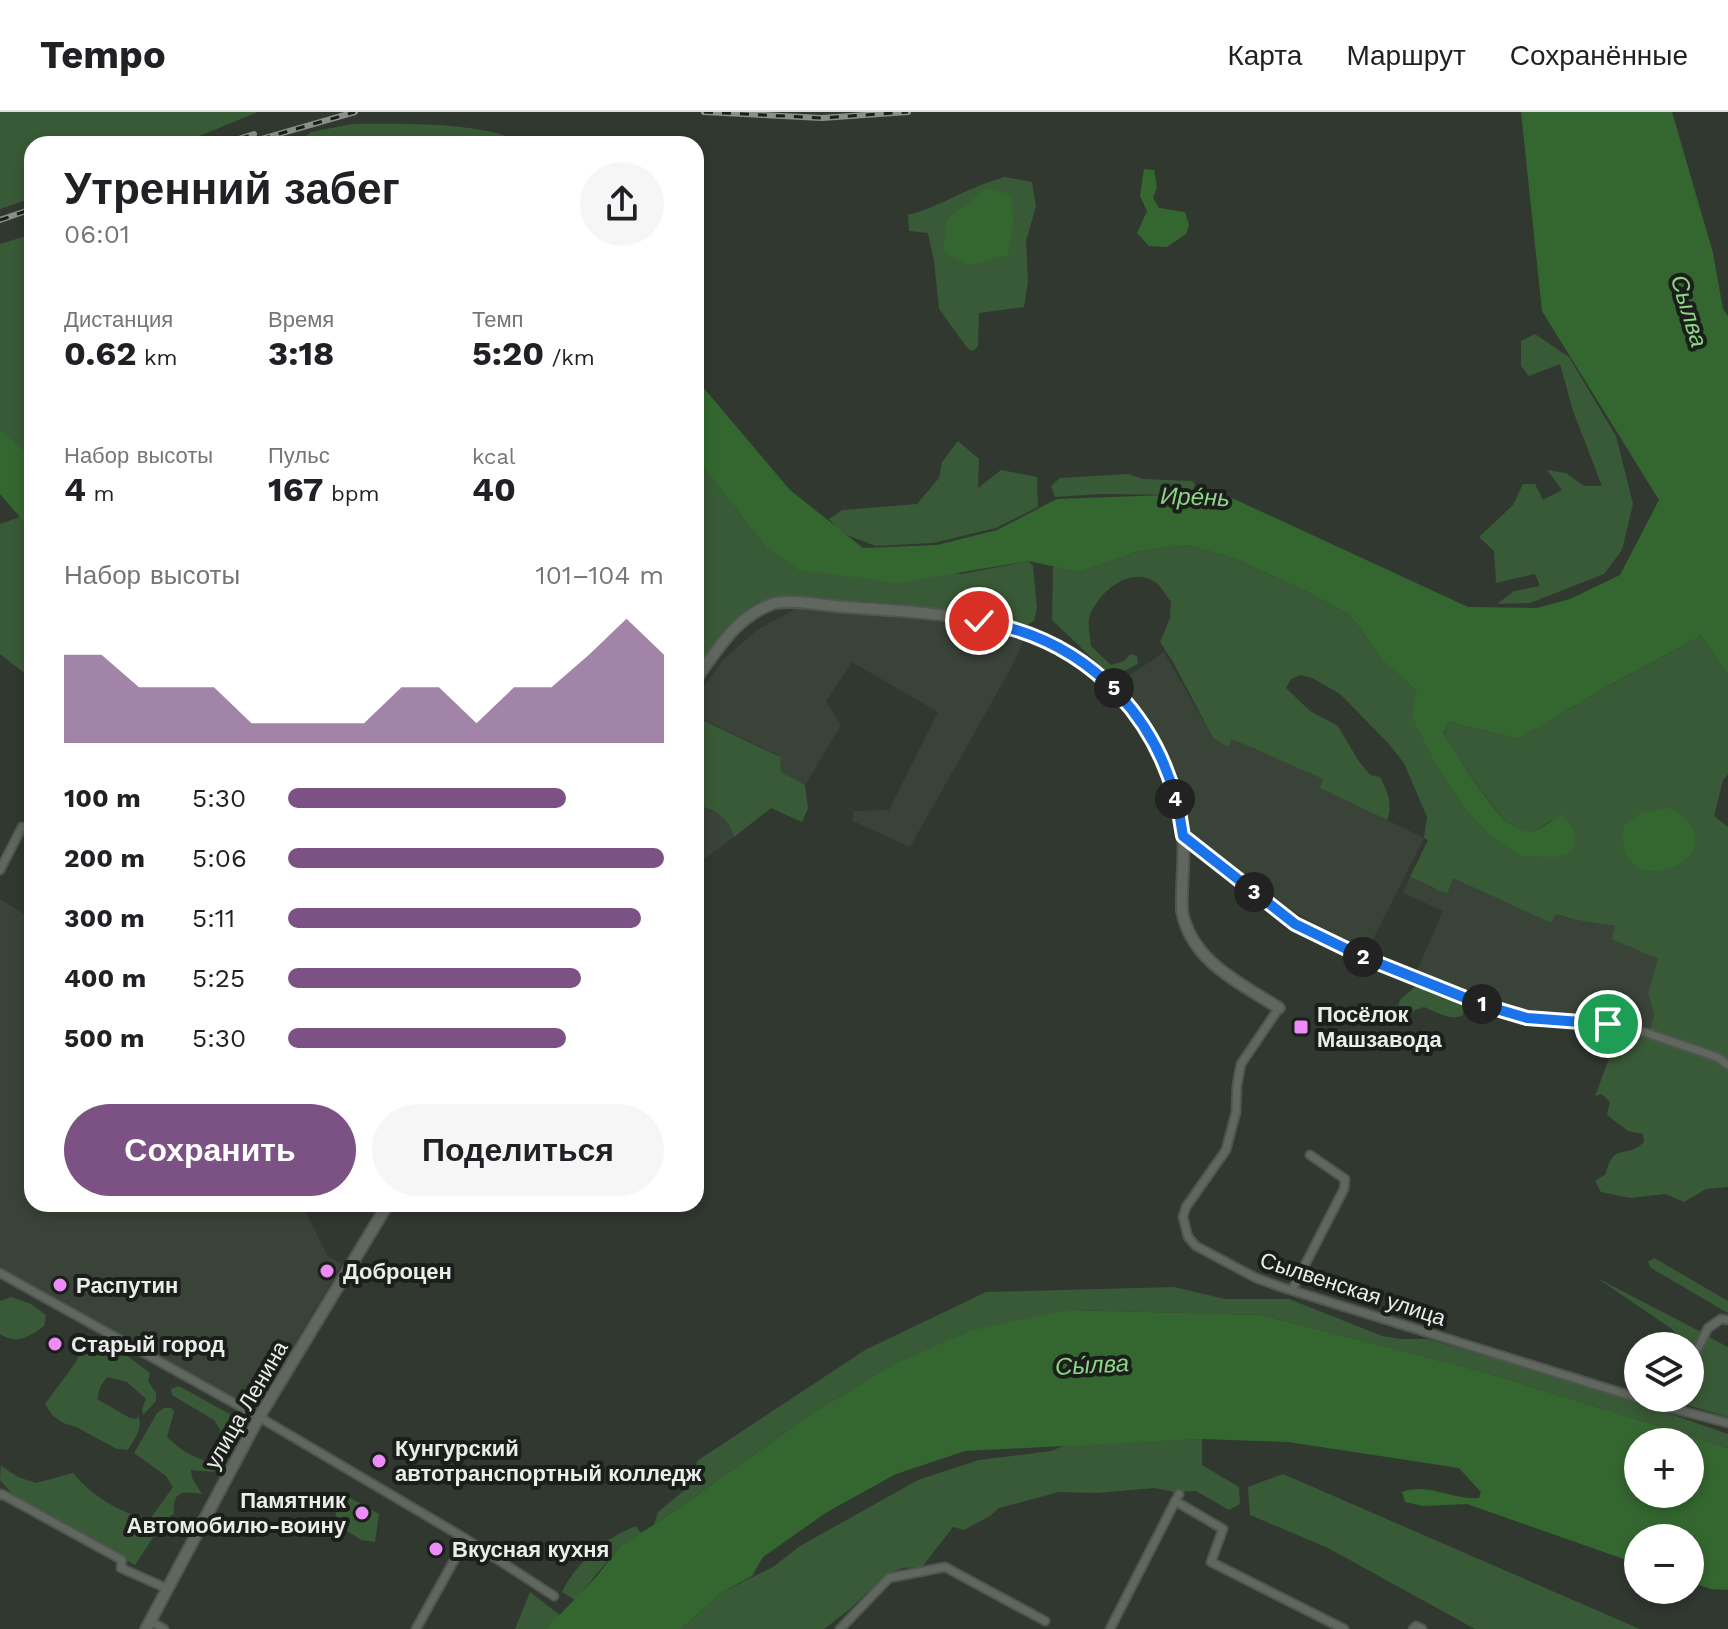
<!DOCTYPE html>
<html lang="ru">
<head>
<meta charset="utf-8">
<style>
	:root { --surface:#fff; --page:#f6f6f6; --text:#202124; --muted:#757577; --line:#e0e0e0; --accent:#7c5184 }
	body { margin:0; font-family:"Work Sans",sans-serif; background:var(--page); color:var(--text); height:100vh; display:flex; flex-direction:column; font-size:30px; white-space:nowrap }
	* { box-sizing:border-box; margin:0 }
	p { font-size:26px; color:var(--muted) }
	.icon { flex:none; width:44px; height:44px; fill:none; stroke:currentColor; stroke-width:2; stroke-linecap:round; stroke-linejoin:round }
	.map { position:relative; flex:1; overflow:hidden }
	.panel { position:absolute; left:24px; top:24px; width:680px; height:1076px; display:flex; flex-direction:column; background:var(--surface); border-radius:24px; box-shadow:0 4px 12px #0003 }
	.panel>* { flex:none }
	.buttons { position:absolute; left:1624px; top:1220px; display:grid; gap:16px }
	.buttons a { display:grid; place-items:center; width:80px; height:80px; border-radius:50%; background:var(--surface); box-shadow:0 4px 12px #0003; font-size:40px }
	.pin { position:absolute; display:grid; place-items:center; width:68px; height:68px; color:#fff; margin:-34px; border:4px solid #fff; border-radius:50%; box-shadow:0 2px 8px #0007 }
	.km { position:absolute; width:40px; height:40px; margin:-20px; border-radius:50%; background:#222; color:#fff; font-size:22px; line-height:40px; text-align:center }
	.round { display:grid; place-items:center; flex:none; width:84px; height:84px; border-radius:42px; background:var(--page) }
	.summary { display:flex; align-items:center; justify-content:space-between; height:136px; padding:0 40px }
	h1 { font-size:44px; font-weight:700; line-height:60px }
	.figures { display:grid; grid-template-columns:repeat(3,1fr); gap:12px; height:136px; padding:8px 40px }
	.figures div { display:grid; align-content:center }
	.figures b { font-size:34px; font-weight:700 }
	.figures small { font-size:22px; font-weight:400 }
	.figures p { font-size:22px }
	.chart { height:224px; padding:16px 40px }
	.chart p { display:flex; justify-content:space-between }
	.chart svg { width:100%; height:144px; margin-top:8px; fill:var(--accent); opacity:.7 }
	.button { display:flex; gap:16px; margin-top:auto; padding:16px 40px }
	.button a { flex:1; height:92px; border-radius:48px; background:var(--accent); color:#fff; font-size:32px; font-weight:700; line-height:92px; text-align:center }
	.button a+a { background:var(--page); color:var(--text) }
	ul { padding:0 40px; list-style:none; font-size:26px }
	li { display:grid; grid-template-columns:128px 96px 1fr; align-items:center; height:60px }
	li i { height:20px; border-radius:10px; background:var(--accent) }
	header { display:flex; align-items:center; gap:48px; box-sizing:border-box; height:112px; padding:0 40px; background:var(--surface); border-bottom:2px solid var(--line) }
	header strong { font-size:38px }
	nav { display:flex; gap:44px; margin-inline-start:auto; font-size:28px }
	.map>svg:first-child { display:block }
	.built { fill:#3a4338 }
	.green { fill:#395a36 }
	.water { fill:#346730; fill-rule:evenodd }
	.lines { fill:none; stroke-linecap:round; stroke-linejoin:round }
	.street-casing { stroke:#4f554f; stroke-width:11 }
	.secondary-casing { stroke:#4f554f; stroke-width:14 }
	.street { stroke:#60675f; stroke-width:7 }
	.secondary { stroke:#60675f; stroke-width:10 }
	.rail-casing { stroke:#8a9089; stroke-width:6 }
	.rail { stroke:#1b1e1b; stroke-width:3; stroke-dasharray:9; stroke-linecap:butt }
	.route-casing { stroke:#fff; stroke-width:16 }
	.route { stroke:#1a73e8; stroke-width:10 }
	.poi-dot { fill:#ed8cf9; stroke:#1b1e1b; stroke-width:3 }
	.labels { text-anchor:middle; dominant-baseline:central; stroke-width:8; stroke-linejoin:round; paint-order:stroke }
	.poi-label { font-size:22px; font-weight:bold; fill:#eaeeea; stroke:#1b1e1b; text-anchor:start }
	.street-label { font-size:22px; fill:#eaeeea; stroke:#1b1e1b }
	.water-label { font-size:24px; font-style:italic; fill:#8cd585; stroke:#1b1e1b }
</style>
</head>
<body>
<header>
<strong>Tempo</strong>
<nav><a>Карта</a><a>Маршрут</a><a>Сохранённые</a></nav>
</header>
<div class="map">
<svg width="1728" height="1517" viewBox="0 0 1728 1517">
	<rect width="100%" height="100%" fill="#313830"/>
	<g class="built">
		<path d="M 797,496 L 959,512 L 1024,528 L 1011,556 L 910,735 L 853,709 L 853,699 L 889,698 L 938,600 L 852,550 L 826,589 L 841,613 L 805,673 L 781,660 L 779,644 L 696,604 L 696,585 L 724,547 L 757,518 Z"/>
		<path d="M 1164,540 L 1213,626 L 1232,627 L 1324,667 L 1321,676 L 1424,726 L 1366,841 L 1262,781 L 1195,728 L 1189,717 L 1173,660 L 1162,636 L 1118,571 Z"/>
		<path d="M 696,693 L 719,701 L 729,709 L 734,725 L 696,753 Z"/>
		<path d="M 1410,765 L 1434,777 L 1453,766 L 1551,811 L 1555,801 L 1569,807 L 1576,806 L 1615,814 L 1613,827 L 1658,847 L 1648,880 L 1654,903 L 1650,918 L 1608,909 L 1526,903 L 1473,886 L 1416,861 L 1443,799 L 1403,781 Z"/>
		<path d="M 0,787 L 32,807 L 32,1092 L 302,1092 L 327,1143 L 342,1152 L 254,1300 L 0,1158 Z"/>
	</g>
	<g class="green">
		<path d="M 0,0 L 258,0 L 180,32 L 32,32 L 32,86 L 0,97 Z"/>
		<path d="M 352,12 C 397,12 486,9 524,32 L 296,32 L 311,20 Z"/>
		<path d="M 1005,65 L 1032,70 L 1036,94 L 1026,129 L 1028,169 L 1024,195 L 979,201 L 978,234 L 973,239 L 968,237 L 939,197 L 934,149 L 928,121 L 909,119 L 908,103 C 942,94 970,74 1005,65 Z"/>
		<path d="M 32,122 L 32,345 L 0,317 L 0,132 Z"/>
		<path d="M 1535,222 L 1569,245 L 1616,324 L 1633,392 L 1622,438 L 1604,462 L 1530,491 L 1497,492 L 1514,479 L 1540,474 L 1535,462 L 1496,471 L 1494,439 L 1479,425 L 1513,393 L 1523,372 L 1535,372 L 1543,388 L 1562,378 L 1547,358 L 1566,361 L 1584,374 L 1602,374 L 1573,299 L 1560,252 L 1529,264 L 1521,254 L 1521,229 Z"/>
		<path d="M 958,329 L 979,347 L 978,376 L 1001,358 L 1037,365 L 1038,395 L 996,416 L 933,431 L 876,434 L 841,421 L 829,407 L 842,398 L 917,392 L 939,366 L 942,350 Z"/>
		<path d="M 696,346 L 765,434 L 962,462 L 1029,449 L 1033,454 L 1037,496 L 1034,509 L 1024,515 C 957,494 883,489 812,488 C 799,487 782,484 769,487 C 736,495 715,533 696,558 Z"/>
		<path d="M 1128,362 L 1143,367 L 1192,369 L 1195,372 L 1192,383 L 1100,382 L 1055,385 L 1051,374 L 1060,366 Z"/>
		<path d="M 20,405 L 32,419 L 32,567 L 0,542 L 0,412 Z"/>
		<path d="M 1187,433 L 1231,445 L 1304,478 L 1350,503 L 1384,550 L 1417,579 L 1434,649 L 1464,696 L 1492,725 L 1520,744 L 1552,708 L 1533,720 C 1525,717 1515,715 1508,711 C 1500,706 1445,629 1445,622 C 1445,620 1448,612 1448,610 L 1519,627 L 1606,575 L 1701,524 L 1728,562 L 1728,662 L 1723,668 L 1714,704 L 1728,715 L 1728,949 L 1712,939 L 1650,918 L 1654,903 L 1648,880 L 1658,847 L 1612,827 L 1615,814 C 1595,810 1574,809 1556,802 L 1551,811 L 1453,766 L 1447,782 L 1410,765 L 1428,728 L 1424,726 L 1427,705 L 1404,651 L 1388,631 L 1340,582 L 1312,566 L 1301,563 L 1291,567 L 1286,576 L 1310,599 L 1338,614 L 1358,648 L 1370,663 L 1380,665 C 1388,680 1393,693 1387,708 L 1320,676 L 1323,667 L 1232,627 L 1228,635 L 1213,626 L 1173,550 L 1160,530 L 1170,506 L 1171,490 C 1166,484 1161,474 1155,470 C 1130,453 1099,480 1090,503 C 1087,511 1090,524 1091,534 L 1111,553 L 1124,549 L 1131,542 L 1137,544 L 1138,552 L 1112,565 L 1052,508 L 1053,454 L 1079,460 L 1139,439 Z"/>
		<path d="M 696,605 L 780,645 L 781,660 L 805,673 L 808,696 L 802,710 L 771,696 L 734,725 C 728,704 716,698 696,693 Z"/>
		<path d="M 1416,874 L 1423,874 L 1465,893 L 1463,903 C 1451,910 1437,900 1424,895 L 1415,898 L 1410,903 L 1401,903 L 1397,897 L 1400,888 Z"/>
		<path d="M 1609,917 L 1620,918 L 1626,923 L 1647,923 L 1713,948 L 1728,958 L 1728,1075 L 1706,1077 L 1684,1090 L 1665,1082 L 1630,1086 L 1601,1080 L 1595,1069 L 1606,1062 C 1612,1030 1628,1047 1644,1030 L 1643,1022 L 1628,1019 L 1607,1003 L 1610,990 L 1602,982 L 1595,984 L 1613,936 C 1606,931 1603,925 1609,917 Z"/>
		<path d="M 1654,1146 L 1728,1189 L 1728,1201 L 1651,1156 L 1648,1150 Z"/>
		<path d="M 1597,1166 L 1703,1221 L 1690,1244 L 1690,1234 L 1683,1234 L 1684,1230 L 1672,1217 Z"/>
		<path d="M 1174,1175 L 1225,1187 L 1289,1187 L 1382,1224 L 1401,1227 L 1427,1227 L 1605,1279 L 1728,1322 L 1728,1336 L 1484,1260 L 1261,1203 L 1068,1198 L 890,1254 L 813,1301 L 654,1413 L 658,1400 L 692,1372 L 697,1349 L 865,1238 L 986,1180 Z"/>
		<path d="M 11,1185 L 31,1192 L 46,1203 L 44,1214 C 29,1225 17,1233 0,1222 L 0,1189 Z"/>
		<path d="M 95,1224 L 104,1226 L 150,1261 L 148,1269 L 156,1281 L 156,1289 L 143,1303 L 142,1297 L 146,1287 L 127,1270 L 107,1265 L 100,1275 L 97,1287 L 130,1306 L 136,1307 L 138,1304 C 144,1316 134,1327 128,1338 L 117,1337 L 76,1315 L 63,1311 L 52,1303 L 45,1292 L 76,1250 L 84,1229 Z"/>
		<path d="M 1707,1224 L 1728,1235 L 1728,1305 L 1674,1289 L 1675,1286 L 1690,1286 L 1690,1257 Z"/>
		<path d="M 179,1274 L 235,1305 L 240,1310 L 241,1325 L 214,1360 L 191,1358 L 192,1366 L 202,1382 C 185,1380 172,1376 174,1402 L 165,1407 L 135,1453 L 13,1383 L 0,1368 L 1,1354 L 18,1365 L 36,1371 L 73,1361 C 92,1384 121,1402 150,1407 L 173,1375 L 166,1364 L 134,1341 L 157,1301 L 164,1296 L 171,1296 L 174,1300 L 167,1325 C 178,1336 191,1345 207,1349 L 223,1322 L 214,1308 L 172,1283 L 171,1277 Z"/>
		<path d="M 1202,1327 L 1202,1353 L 1239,1375 L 1240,1392 L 1229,1398 L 1196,1379 L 1174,1380 L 1155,1376 L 1096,1381 L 1059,1380 L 999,1396 L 990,1404 L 964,1418 L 953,1415 L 922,1455 L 903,1456 L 886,1462 L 850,1497 L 824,1517 L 681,1517 L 722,1480 L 773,1455 L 800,1434 L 918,1368 L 979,1348 L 1051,1339 L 1066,1333 Z"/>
		<path d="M 1283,1362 L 1633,1514 L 1640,1517 L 1475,1517 L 1328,1436 L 1250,1403 L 1248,1375 Z"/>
		<path d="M 336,1382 L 343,1382 L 379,1402 L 375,1430 L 361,1428 L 338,1413 L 333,1389 Z"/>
		<path d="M 636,1414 L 641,1421 L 621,1433 L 575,1488 L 562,1480 C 577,1450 605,1426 636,1414 Z"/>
		<path d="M 530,1480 L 561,1504 L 546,1517 L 515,1517 Z"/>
	</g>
	<g class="water">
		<path d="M 1521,0 L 1672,0 L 1713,141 L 1723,197 L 1728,204 L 1728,562 L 1701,524 L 1606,575 L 1519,627 L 1449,610 L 1444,621 C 1449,634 1497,704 1508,711 C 1515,715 1525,717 1533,720 L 1564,702 L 1574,719 L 1574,738 L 1557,745 L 1520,744 L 1492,725 L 1464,696 L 1434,649 L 1412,604 L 1417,579 L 1384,550 L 1350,503 L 1304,478 L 1231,445 L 1187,433 L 1139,439 L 1079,460 L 1029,449 L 898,471 L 799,458 L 765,434 L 696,346 L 696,267 L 790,378 L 863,436 L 937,433 L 997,418 L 1057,387 L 1221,381 L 1468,495 L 1537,496 L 1570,487 L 1620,463 L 1659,388 L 1542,199 Z"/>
		<path d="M 1144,57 L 1154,58 L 1157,75 L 1153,86 L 1159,96 L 1185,100 L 1189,113 L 1186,122 L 1167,135 L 1149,134 L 1137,121 L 1147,99 L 1140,84 Z"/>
		<path d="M 987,76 L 1012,83 L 1013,113 L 1008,143 L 968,153 L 943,140 L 947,108 Z"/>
		<path d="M 0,317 L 32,345 L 32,419 L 0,382 Z"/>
		<path d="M 1668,696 C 1679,699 1687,707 1692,716 C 1716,756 1612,789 1624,714 L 1641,701 Z"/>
		<path d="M 1068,1198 L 1261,1203 L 1484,1260 L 1728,1336 L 1728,1478 L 1711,1477 L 1690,1470 L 1690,1426 L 1638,1426 L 1638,1452 L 1467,1392 L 1423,1394 L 1405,1390 L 1402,1380 C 1430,1370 1453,1389 1479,1386 L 1481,1380 L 1459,1356 L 1288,1330 L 1202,1327 L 965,1339 L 896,1362 L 827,1400 L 763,1445 L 752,1464 L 722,1480 L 681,1517 L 546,1517 L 597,1464 L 621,1433 L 660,1409 L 813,1301 L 890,1254 L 973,1218 ZM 1638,1330 L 1690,1330 L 1690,1382 L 1638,1382 Z"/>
	</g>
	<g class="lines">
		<g class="street-casing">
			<g id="street">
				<path d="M 1183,724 L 1295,812 L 1363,845 L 1483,893 L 1527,906 L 1608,912 L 1647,921 L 1717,945 L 1728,953"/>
				<path d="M 0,758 L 22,715"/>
				<path d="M 1279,896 L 1241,952 L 1237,973 L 1236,1000 L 1226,1038 L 1186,1095 L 1183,1105 L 1188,1125 L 1196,1134 L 1256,1166 L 1281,1175 L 1667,1295 L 1728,1311"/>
				<path d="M 0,1161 L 259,1305 L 466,1427 L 554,1484"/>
				<path d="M 1292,1178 L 1344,1077 L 1345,1067 L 1310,1043"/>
				<path d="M 1690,1252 L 1708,1216 L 1721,1207 L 1728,1208"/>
				<path d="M 0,1383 L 2,1382 L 122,1448 L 121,1456 L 168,1477"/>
				<path d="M 1175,1389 L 1223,1417 L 1211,1450 L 1344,1517"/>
				<path d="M 150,1509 L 164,1517"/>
				<path d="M 416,1517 L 466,1427"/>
				<path d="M 840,1517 L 889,1466 L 945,1455 L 1045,1509"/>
				<path d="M 1110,1517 L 1179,1382"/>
				<path d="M 1413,1517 L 1416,1514 L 1422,1517"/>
			</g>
		</g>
		<g class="secondary-casing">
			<g id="secondary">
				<path d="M 696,567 C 718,537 736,505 772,492 C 788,486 827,494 845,495 C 942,502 1059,504 1125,588 C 1154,624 1178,673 1183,720 C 1185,746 1181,773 1182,799 C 1191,849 1240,871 1279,896"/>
				<path d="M 146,1517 L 259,1305 L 388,1092"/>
			</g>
		</g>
		<use href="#street" class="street"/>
		<use href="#secondary" class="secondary"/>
		<g class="rail-casing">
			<g id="rail">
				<path d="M 704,0 L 822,6 L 908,0"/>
				<path d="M 223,32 L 254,22"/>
				<path d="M 244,32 L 355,0"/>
				<path d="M 0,108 L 32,97"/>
			</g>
		</g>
		<use href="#rail" class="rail"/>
	</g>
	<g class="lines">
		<g class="route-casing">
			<path id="route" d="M 979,509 C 1092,528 1168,611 1183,724 L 1295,812 L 1363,845 L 1483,893 L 1527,906 L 1608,912"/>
		</g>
		<use href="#route" class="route"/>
	</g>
	<g class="poi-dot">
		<rect x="1293" y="907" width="16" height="16" rx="4"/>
		<circle cx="327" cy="1159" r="8"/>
		<circle cx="60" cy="1173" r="8"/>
		<circle cx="55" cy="1232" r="8"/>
		<circle cx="379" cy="1349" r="8"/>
		<circle cx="362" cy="1401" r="8"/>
		<circle cx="436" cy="1437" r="8"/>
	</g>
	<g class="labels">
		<g class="poi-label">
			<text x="1317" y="902">Посёлок<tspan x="1317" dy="25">Машзавода</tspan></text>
			<text x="343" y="1159">Доброцен</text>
			<text x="76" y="1173">Распутин</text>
			<text x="71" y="1232">Старый город</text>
			<text x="395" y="1336">Кунгурский<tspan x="395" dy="25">автотранспортный колледж</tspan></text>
			<text x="346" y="1388" text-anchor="end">Памятник<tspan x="346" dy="25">Автомобилю-воину</tspan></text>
			<text x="452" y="1437">Вкусная кухня</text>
		</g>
		<g class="street-label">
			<text transform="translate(1353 1177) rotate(18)">Сылвенская улица</text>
			<text transform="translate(246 1293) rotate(-60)">улица Ленина</text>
		</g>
		<g class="water-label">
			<text transform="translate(1689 199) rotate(73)">Сылва</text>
			<text transform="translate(1195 385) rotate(2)">Ире́нь</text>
			<text transform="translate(1092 1253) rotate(-3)">Сы́лва</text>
		</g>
	</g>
</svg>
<div class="buttons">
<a><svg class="icon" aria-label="layers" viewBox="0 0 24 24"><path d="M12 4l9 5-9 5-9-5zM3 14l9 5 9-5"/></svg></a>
<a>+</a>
<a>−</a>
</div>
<div class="pin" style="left:1608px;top:912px;background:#1e9e55"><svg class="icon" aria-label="arrive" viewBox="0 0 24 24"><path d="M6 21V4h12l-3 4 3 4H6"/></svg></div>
<div class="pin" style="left:979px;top:509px;background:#d93025"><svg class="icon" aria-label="check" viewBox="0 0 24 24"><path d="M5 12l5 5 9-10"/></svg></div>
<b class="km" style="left:1482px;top:892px">1</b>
<b class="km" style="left:1363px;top:845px">2</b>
<b class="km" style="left:1254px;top:780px">3</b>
<b class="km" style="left:1175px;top:687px">4</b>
<b class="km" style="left:1114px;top:576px">5</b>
<section class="panel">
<div class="summary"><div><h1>Утренний забег</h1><p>06:01</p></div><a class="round"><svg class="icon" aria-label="share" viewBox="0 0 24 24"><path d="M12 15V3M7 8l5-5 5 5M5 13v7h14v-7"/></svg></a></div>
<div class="figures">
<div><p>Дистанция</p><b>0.62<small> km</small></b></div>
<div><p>Время</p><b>3:18</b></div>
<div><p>Темп</p><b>5:20<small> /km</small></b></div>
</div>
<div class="figures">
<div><p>Набор высоты</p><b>4<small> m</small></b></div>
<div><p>Пульс</p><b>167<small> bpm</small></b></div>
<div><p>kcal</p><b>40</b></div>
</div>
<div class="chart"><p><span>Набор высоты</span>101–104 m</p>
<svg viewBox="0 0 160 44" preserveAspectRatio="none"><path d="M0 44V17L10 17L20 27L30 27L40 27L50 38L60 38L70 38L80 38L90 27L100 27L110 38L120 27L130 27L140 17L150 6L160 17V44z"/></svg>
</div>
<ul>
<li><b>100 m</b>5:30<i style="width:74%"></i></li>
<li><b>200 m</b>5:06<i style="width:100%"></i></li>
<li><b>300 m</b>5:11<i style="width:94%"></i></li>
<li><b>400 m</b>5:25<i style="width:78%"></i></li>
<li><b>500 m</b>5:30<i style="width:74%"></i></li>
</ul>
<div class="button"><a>Сохранить</a><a>Поделиться</a></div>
</section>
</div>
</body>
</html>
